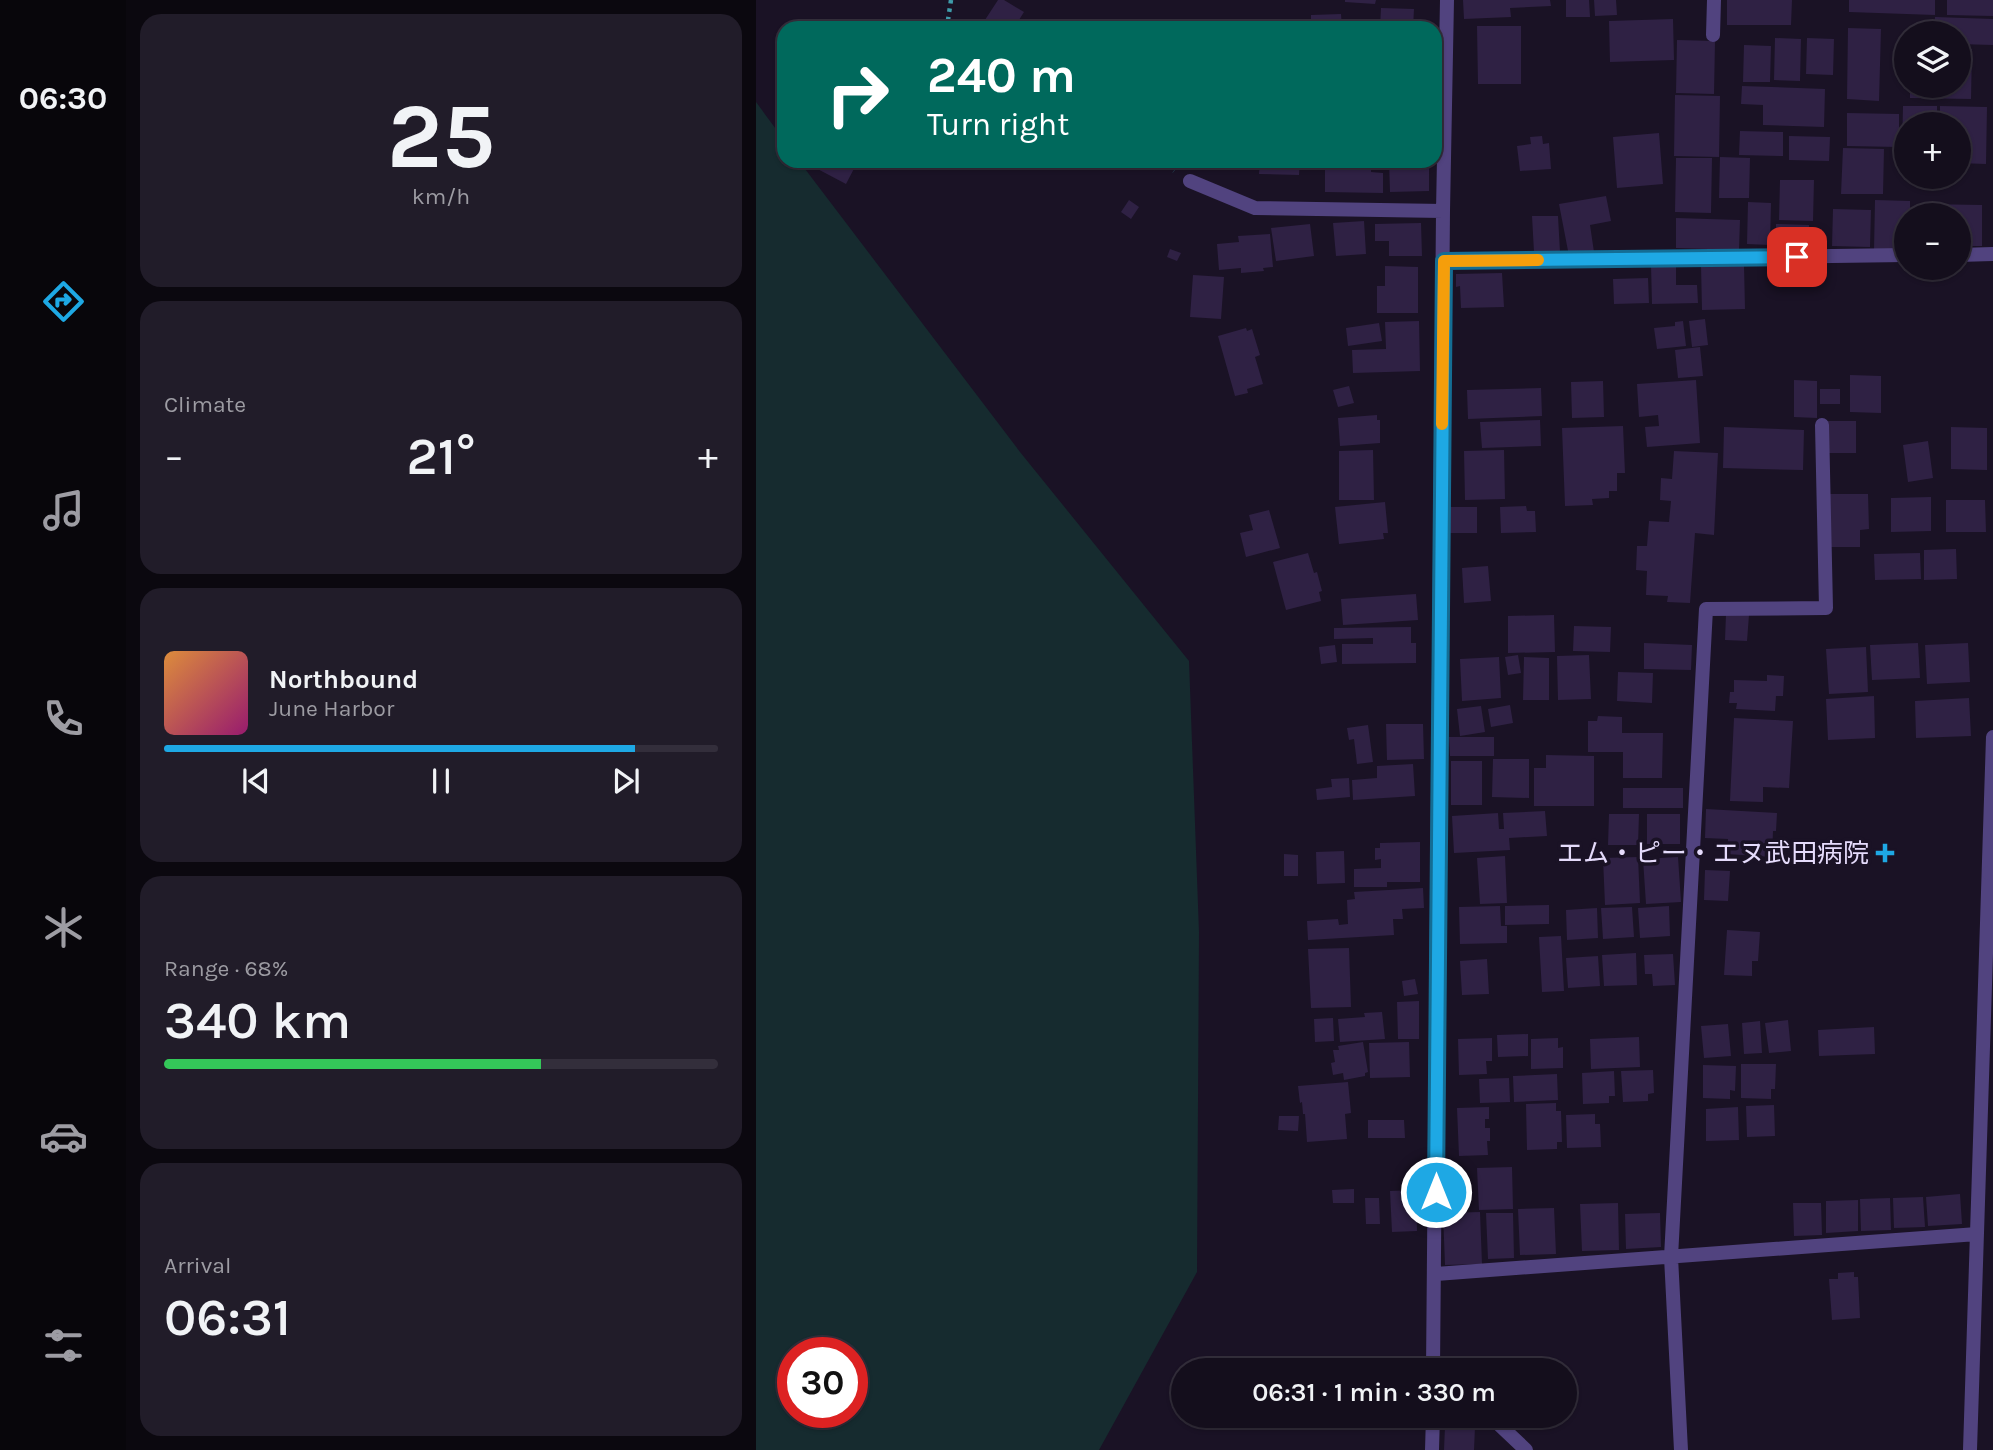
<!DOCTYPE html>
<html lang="en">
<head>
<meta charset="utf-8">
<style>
  :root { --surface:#140e1c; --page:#211c29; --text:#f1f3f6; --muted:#9d9ca3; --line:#332e3b; --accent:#1ea8e4 }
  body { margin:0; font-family:Karla,"Noto Sans JP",sans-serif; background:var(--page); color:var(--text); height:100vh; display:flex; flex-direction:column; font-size:26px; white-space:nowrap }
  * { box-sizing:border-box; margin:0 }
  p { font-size:23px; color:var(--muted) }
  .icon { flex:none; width:38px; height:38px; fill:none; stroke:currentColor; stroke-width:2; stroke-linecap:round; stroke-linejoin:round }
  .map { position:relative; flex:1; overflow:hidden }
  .drawer { display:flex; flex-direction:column; gap:14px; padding:14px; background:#0b080f; width:630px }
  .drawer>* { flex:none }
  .banner { position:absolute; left:21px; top:21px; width:665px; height:147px; border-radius:21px; box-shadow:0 2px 5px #0004,0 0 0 2px var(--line); background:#00695c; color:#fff; overflow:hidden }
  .fabs { position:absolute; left:1138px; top:21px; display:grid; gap:14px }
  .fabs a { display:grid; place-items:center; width:77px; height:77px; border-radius:50%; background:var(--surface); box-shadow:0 2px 5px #0004,0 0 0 2px var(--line); font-size:35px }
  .speed { position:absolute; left:21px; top:1337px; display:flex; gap:14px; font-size:35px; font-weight:700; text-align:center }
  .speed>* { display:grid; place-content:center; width:91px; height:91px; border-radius:50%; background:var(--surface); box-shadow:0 2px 5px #0004,0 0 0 2px var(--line); line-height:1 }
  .speed .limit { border:10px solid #d22; background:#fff; color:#111 }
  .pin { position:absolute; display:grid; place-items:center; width:60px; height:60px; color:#fff; margin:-30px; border-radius:14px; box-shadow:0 4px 10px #0006 }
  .me { position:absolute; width:77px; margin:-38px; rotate:0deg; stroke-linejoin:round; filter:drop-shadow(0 0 5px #0008) }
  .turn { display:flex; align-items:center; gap:24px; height:147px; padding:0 35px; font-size:32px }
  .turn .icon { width:91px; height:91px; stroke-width:2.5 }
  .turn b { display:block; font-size:49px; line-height:60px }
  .big { font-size:52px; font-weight:600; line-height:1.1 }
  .drawer .tile { flex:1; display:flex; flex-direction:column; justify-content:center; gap:10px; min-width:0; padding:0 24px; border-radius:21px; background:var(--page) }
  .drawer .dial { align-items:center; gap:0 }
  .dial b { font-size:91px; line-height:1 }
  .song { display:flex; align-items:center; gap:21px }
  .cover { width:84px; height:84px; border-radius:10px; background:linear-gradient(135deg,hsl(30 70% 55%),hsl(320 70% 35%)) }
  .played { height:7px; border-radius:4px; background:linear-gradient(90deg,var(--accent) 85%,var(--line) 85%) }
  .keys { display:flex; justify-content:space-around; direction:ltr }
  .heat { display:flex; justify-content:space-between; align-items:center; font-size:38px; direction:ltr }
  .charge { height:10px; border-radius:5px; background:linear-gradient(90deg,#34c759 68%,var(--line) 0) }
  .trip { position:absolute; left:415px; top:1358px; width:406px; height:70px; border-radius:35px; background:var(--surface); box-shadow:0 2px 5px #0004,0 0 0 2px var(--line); font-weight:600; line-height:70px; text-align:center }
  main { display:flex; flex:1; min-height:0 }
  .menu { display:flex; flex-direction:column; width:126px; justify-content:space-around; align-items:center; background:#08060b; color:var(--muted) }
  .menu .icon { width:49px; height:49px }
  .menu .active { color:var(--accent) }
  .menu b { font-size:32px; color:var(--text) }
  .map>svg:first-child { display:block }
  .green { fill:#162b2f; fill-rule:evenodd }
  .building { fill:#2f2144 }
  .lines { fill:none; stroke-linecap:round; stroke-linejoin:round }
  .path { stroke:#3f9cab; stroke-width:4.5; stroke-dasharray:3.5 5; stroke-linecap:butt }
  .minor { stroke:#51437f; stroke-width:14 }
  .tertiary { stroke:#51437f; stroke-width:14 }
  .route-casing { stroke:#146d94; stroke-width:18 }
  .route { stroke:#1ea8e4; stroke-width:12 }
  .slow { stroke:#f59e0b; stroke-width:12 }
  .poi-dot { fill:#1ea8e4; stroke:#1a1225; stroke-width:2.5 }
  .labels { text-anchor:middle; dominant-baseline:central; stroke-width:7; stroke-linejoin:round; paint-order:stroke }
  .poi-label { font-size:26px; fill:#e5dbfb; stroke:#1a1225; text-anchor:end }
</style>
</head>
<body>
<main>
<nav class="menu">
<b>06:30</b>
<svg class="icon active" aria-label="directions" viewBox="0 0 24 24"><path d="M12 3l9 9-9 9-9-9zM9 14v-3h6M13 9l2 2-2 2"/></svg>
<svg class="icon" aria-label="music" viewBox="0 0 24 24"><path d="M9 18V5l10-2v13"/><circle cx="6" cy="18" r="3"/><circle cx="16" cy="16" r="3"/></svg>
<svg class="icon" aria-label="phone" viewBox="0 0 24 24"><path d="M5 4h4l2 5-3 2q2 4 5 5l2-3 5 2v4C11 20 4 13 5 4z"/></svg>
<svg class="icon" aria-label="climate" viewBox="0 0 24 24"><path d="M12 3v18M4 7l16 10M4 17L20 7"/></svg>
<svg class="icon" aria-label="car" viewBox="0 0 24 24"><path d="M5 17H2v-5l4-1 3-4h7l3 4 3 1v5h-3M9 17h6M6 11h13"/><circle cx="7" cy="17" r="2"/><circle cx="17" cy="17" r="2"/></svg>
<svg class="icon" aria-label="filters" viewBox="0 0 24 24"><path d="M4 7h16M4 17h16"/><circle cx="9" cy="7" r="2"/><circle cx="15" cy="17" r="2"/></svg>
</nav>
<section class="drawer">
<div class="tile dial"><b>25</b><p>km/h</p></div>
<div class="tile"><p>Climate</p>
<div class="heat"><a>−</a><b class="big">21°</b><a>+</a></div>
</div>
<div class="tile">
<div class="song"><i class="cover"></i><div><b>Northbound</b><p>June Harbor</p></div></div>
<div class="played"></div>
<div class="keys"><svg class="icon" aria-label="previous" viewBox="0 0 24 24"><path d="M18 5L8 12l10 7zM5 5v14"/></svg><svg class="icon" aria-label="pause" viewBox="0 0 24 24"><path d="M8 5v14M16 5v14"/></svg><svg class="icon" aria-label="next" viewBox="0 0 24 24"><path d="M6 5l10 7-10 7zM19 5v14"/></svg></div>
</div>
<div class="tile"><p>Range · 68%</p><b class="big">340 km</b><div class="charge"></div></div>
<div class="tile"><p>Arrival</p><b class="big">06:31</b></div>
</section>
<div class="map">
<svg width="1237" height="1450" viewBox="0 0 1237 1450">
  <rect width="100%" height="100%" fill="#1a1225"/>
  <path class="green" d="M0,102L28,140V161H43L264,452L433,661L443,932L441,1272L343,1450H0ZM37,1353H96V1412H37Z"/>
  <path class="building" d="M242,0H248L268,12L258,28H228L225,26Z
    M589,0H620L619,4L589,2Z
    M707,0H794L795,6L754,8L755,17L708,19Z
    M810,0H833L834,17H810Z
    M838,0H860L861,15L839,16Z
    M971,0H1036L1035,25H971Z
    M1093,0H1179V15L1093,12Z
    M1191,0H1237V16L1191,15Z
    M625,8L658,9L657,28H624Z
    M585,14L586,28H555V15Z
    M1179,17L1237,19V45L1202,44V33H1178Z
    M917,19L918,60L854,62L853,21Z
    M721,26H765V84H722Z
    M1092,28L1125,29L1123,101L1091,99Z
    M1019,38L1045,39L1044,81L1018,80Z
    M1051,38L1078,39L1077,75L1050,74Z
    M921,40L959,41L958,94L920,93Z
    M988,45L1015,46L1014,82H987Z
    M1202,48L1216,49L1215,99L1154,98V86H1202Z
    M986,86L1069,89L1068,127L1007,125V105L985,104Z
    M919,95L964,96L963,157L918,156Z
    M1147,106H1181V124H1150V150H1146Z
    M1184,106L1231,107L1230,164L1202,163V124H1184Z
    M1091,113L1143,114V147L1091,146Z
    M984,131L1027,132V156L983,155Z
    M903,133L907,184L861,188L857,137Z
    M786,136L787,144L793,143L795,169L764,171L761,146L775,144L774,137Z
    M1033,136L1074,137L1073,161L1033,160Z
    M1087,148L1128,149L1127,194H1085Z
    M964,157L994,158L993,198H963Z
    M920,158H956L955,213L919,212Z
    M56,161H102L90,184L54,165Z
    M504,161H544L543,175L503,174Z
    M578,161L615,162V172L627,173V193L569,192V166H578Z
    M633,161H673V191L634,192Z
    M1024,180H1058L1057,221L1023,220Z
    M850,196L855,221L834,225L838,252L813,256L803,204Z
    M373,200L383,207L375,219L365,212Z
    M1119,200L1154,201V215H1150V251L1118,250Z
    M992,202L1015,203L1014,245L991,244Z
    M1168,204L1226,205V246H1202V215H1168Z
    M1077,209L1115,210L1114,247L1076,246Z
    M776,216H802L804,252H778Z
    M920,218L984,220L983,250L920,248Z
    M608,221L610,254L580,256L577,223Z
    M665,223L666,256H633V241H619V224Z
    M554,224L558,256L520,261L515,228Z
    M1020,224L1053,225V250L1020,249Z
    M514,234L517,267L507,268L508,271L485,273V268L463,270L461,244L483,242L482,236Z
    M414,249L425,253L421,261L411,257Z
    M895,265H920V285H941L942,303L896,304Z
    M945,265H988L989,309L946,310Z
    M629,266L662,267V313H621V286H629Z
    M746,273L748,307L705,308L704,286L700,287V274Z
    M437,275L468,277L465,319L434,317Z
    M892,278L893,303L858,304L857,279Z
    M949,319L952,345L936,347L933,321Z
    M663,321L664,371L597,373L596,350L630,349L629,322Z
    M927,321L930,346L901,349L898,328L919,326V322Z
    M623,323L626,341L592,346L590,328Z
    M490,328L491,331L496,329L504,355L499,357L507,384L491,389L492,393L479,396L462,336Z
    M944,347L947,376L922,378L919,350Z
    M1094,375L1125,376V413L1094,412Z
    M940,380L944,443L891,447L889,427L903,426L902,415L883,417L881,384Z
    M1038,380L1061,381V418L1038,417Z
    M847,381L848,417L816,418L815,382Z
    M593,386L598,403L582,407L577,390Z
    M785,388L786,416L712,419L711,390Z
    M1064,389H1084V404H1064Z
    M621,415V420H624V443L584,446L582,418Z
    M784,420L785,446L726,448L724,422Z
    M1068,421H1100V453H1069Z
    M867,426L869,473H861V491H853V498L836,499L837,505L809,506L806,428Z
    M968,427L1048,430L1047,470L967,468Z
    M1195,427L1231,428V470L1195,469Z
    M1172,441L1177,478L1152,482L1147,445Z
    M617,450L618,500H583V451Z
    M748,450L749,499L709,500L708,451Z
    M918,451L962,453L958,535L939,533L934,603L911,602L912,596L890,595L891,571L880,570L881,546H891L893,521L913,522L915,501L904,500L905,478L916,479Z
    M1071,494H1112L1113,529L1104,530V547H1072Z
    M1175,497V531L1135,532V498Z
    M1190,500H1229L1230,532H1190Z
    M629,502L632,533H627L628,539L583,544L579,507Z
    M770,506L771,511H779L780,532L745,533L744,507Z
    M691,507H721V533H691Z
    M513,510L524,548L490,557L484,533L497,530L493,515Z
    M1200,549L1201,579L1168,580V550Z
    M552,553L558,573L561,572L566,591L563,592L565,601L530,610L517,562Z
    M1164,553L1165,579L1119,580L1118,554Z
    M732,566L735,601L708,603L706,568Z
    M660,594L662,620L587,625L585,599Z
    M970,614L993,615L991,641L969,640Z
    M798,615L799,652L752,653V616Z
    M818,626L855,627L854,652L817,651Z
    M655,627V643H660V663L586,664V644H617V638L578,639V628Z
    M888,643L936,645L935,670L888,669Z
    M1162,643L1164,678L1116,680L1114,645Z
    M1212,643L1214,682L1171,684L1169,645Z
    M579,645L581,662L565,664L563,647Z
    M1110,647L1112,692L1073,694L1070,649Z
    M762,655L765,673L752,675L749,657Z
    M833,655L835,699L802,700L801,656Z
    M743,657L745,698L706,701L704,659Z
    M768,657L793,658V700H767Z
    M862,672L897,673L896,703L861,701Z
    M1011,675L1028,676L1027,696H1020L1019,711L980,709L981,703H973L974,692H978V680L1011,681Z
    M1118,696L1119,738L1072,740L1070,699Z
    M1213,698L1215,736L1160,738L1159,701Z
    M754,705L757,723L735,727L732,709Z
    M725,706L729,732L704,736L701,709Z
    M842,716L866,717V733H907L906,778H867V752H832V721H841Z
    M978,718L1037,721L1033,788L1007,787V802L974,801Z
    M630,724H667L668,759L631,760Z
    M612,725L617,762L601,764L598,739L593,740L591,728Z
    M693,737H738V756H694Z
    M790,755L838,756V806H778V768H790Z
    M737,759H773V798L736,797Z
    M695,761H726V805H695Z
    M657,764L659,796L597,800L596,780L621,778V766Z
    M593,778L594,797L561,800L560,789L576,787L575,779Z
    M867,788H927V808H867Z
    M950,809L1021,813L1020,831H1017L1016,857L971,854L972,839L949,838Z
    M789,811L791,836L753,838L754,850L698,853L696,816L742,813L743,829H748L747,813Z
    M853,814H883L882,845H852Z
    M891,814H924V844H891Z
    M664,842V882H631V887H598V869L625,868V859L619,860V848H624V843Z
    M588,851L589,883L561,884L560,852Z
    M528,854L542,855V876H528Z
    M749,856L751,903L724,904L721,858Z
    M882,857L884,903L849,905L847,858Z
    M922,857L925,902L890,904L887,859Z
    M949,870L974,871L972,901L948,900Z
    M667,888L668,908L646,909L647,919H637L638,935L552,940L551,921L582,919L583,925L592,924L591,900L599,899L598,892Z
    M793,905V924L749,925V906Z
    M744,906L745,926H751V943L704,944L703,907Z
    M913,906L914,936L884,938L882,908Z
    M876,907L878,937L847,939L845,908Z
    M841,908L842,938L811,940L810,910Z
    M971,930L1004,932L1002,961H996V976L968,975Z
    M805,936L808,991L786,992L783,937Z
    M593,948L595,1007L555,1008L552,949Z
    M880,953L881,985L848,986L846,955Z
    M917,954L919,985L897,986L896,974H889L888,955Z
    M842,956L844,986L812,988L810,958Z
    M731,959L733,994L706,995L704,961Z
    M659,979L662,994L648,996L646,981Z
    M663,1001V1039H642L641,1002Z
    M626,1012L629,1039L584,1042L582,1019L609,1017L608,1013Z
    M577,1018L578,1041L559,1042L558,1019Z
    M1032,1020L1035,1051L1013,1053L1009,1023Z
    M1004,1021L1006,1053L988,1054L986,1023Z
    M972,1024L975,1056L948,1058L945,1026Z
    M1118,1027L1119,1054L1063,1056L1062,1030Z
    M772,1034V1056L742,1057L741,1035Z
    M883,1037L884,1067L835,1069L834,1039Z
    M736,1038V1061H730L731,1074L703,1075L702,1039Z
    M802,1038V1048L807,1047V1068L775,1069V1039Z
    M607,1042L612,1072L609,1073V1076L588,1080L587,1073L577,1075L575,1063L579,1062L577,1050H583L582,1046Z
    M653,1042L654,1077L614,1078L613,1043Z
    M985,1064H1020L1019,1089H1015V1099L985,1098Z
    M947,1065L980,1066L979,1091L974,1090V1099L947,1098Z
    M897,1070L898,1093L892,1094V1101L867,1102L865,1071Z
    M858,1071L859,1096H853V1103L827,1104L826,1073Z
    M801,1074L802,1100L758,1102L757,1076Z
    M753,1078L754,1102L724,1103L723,1079Z
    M592,1082L595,1113L589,1114L591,1139L551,1142L549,1114H547L546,1102L544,1103L542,1086Z
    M800,1103V1111H805L806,1142H801V1149L771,1150L770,1104Z
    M1018,1105L1019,1136L991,1137L990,1106Z
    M733,1107V1119H729V1128H734V1141H731L732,1155L703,1156L701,1108Z
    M982,1107L983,1140L950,1141V1109Z
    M839,1114V1124H844L845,1147L811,1148L810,1115Z
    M523,1116H543L542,1131L522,1130Z
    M612,1120H648L649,1138H612Z
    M756,1167L757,1209L723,1210L721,1168Z
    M598,1189V1203H577L576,1190Z
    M660,1190L661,1231L636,1232L634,1191Z
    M1204,1194L1206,1224L1172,1226L1170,1197Z
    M1167,1197L1169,1227L1138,1228L1137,1198Z
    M609,1198H623L624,1224H610Z
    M1134,1198L1135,1230L1105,1231L1104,1199Z
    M1102,1200V1231L1070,1233V1201Z
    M862,1203L863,1250L826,1251L824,1204Z
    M1037,1203H1065L1066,1235L1038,1236Z
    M798,1208L800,1254L764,1255L762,1209Z
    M724,1212L726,1264L689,1265L687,1213Z
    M730,1213H757L758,1258L732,1259Z
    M904,1213L905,1247L870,1249L869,1214Z
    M1098,1272V1277H1102L1104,1318L1076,1320L1073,1279H1082V1273Z
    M791,1367V1370H762V1368Z
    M689,1426L719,1427L718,1450H688Z"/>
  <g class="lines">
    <path class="path" d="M195,0L192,20L204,28
      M404,161L418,171"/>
    <path class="minor" d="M957,35L958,0
      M434,181L499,208L687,211
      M1202,255L1237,254
      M688,261L1150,255
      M680,1274L1221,1234
      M677,1370L687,211L691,0
      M734,1416L770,1450
      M676,1450L677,1416
      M925,1450L915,1257L950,609L1070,608L1066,425
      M1214,1450L1237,737"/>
    <path class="tertiary" d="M1233,873H1237"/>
  </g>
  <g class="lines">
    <defs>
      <path id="route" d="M680,1192L688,261L1041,257"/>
    </defs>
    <use href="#route" class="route-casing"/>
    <use href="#route" class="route"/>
    <path class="slow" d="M686,424L688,261L782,260"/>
  </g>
  <path class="poi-dot" d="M1125.5 842.5h7v7h7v7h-7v7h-7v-7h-7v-7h7z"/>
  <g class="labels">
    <g class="poi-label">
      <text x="1113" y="853">エム・ピー・エヌ武田病院</text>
    </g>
  </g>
</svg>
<div class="fabs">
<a><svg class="icon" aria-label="layers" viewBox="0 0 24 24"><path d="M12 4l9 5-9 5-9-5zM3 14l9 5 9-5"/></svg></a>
<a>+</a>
<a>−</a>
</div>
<div class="speed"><div class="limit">30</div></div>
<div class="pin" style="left:1041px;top:257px;background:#d93025"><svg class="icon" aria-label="arrive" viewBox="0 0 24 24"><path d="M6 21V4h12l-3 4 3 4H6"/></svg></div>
<svg class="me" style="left:680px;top:1192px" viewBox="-20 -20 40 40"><circle r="17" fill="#1ea8e4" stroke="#fff" stroke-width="3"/><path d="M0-11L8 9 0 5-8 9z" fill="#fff"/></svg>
<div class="trip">06:31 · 1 min · 330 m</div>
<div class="banner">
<div class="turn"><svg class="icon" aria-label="right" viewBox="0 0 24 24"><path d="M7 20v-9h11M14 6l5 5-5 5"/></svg><div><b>240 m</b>Turn right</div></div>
</div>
</div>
</main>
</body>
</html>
